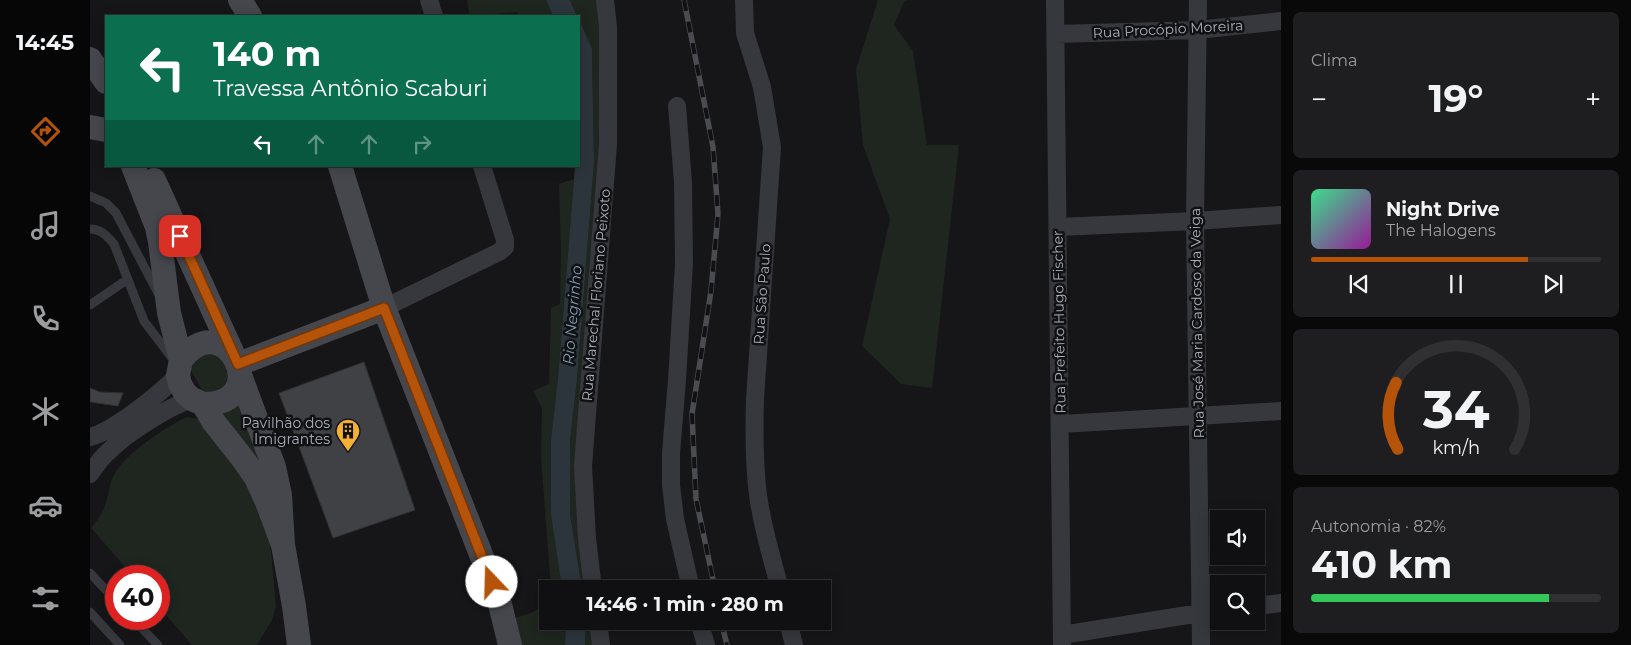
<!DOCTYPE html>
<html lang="pt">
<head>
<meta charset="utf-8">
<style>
  :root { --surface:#101012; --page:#1e1e20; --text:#f1f3f6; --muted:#9c9d9f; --line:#303032; --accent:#b45309 }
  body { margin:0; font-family:Montserrat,sans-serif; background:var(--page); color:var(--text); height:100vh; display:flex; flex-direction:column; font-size:19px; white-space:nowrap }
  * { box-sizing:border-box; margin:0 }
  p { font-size:16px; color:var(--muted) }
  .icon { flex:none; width:28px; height:28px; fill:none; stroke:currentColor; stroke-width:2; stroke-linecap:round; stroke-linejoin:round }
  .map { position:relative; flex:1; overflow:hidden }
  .sheet { display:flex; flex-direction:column; gap:12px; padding:12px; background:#09090a; width:350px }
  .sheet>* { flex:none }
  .hud { position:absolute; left:15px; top:15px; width:475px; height:152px; border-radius:0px; box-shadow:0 2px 12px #0003,0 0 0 1px var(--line); background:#0b6e4f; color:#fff; overflow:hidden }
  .tools { position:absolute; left:1120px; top:510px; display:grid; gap:10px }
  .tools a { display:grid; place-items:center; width:55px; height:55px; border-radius:0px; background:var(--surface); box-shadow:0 2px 12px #0003,0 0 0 1px var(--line); font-size:25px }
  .speed { position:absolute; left:15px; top:565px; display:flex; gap:10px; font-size:25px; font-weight:700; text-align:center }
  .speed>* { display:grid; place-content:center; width:65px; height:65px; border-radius:50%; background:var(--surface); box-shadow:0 2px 12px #0003,0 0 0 1px var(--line); line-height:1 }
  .speed .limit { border:8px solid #d22; background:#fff; color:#111 }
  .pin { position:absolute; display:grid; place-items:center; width:42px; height:42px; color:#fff; margin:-21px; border-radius:10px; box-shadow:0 2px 8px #0006 }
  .me { position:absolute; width:55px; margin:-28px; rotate:339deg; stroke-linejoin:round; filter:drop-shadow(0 0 4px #0008) }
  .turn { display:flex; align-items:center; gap:18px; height:105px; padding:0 25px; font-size:22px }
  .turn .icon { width:65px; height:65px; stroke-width:2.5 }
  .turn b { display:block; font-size:35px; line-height:42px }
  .lanes { display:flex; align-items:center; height:48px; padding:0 25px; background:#0003; justify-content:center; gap:25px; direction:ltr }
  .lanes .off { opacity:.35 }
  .big { font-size:38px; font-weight:700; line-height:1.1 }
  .sheet .card { flex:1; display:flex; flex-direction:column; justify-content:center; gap:8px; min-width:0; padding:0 18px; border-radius:8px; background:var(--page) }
  .sheet .dial { align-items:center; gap:0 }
  .dial svg { height:130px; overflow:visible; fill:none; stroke:var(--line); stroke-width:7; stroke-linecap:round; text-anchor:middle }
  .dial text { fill:var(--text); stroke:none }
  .song { display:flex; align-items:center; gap:15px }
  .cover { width:60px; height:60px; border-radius:8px; background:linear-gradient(135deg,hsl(150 70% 55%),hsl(300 70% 35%)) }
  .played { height:5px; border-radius:2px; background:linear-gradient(90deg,var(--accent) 75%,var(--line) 75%) }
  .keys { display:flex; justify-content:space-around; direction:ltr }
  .heat { display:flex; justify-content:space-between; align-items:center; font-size:28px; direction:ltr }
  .charge { height:8px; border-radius:4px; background:linear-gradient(90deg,#34c759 82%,var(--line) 0) }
  .trip { position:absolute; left:449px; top:580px; width:292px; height:50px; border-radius:0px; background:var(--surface); box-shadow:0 2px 12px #0003,0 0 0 1px var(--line); font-weight:700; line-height:50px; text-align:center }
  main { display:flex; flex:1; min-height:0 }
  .dock { display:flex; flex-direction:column; width:90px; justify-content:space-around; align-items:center; background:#060607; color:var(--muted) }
  .dock .icon { width:35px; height:35px }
  .dock .selected { color:var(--accent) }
  .dock b { font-size:22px; color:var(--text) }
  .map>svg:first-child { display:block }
  .green { fill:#1e261f }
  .water { fill:#2c353c }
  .building { fill:#404145; stroke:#303034 }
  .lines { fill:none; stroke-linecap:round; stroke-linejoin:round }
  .lane { stroke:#37383d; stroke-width:9 }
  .street { stroke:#37383d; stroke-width:18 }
  .secondary { stroke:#45474d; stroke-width:24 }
  .rail-casing { stroke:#4a4c52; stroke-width:5.5 }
  .rail { stroke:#111113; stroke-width:4; stroke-dasharray:11; stroke-linecap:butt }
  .route-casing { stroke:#753606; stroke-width:12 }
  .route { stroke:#b45309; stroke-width:9 }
  .labels { text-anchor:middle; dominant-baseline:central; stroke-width:5; stroke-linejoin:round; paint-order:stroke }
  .street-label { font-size:14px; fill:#a8adb8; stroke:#111113 }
  .poi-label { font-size:14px; fill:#a8adb8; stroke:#111113; text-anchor:end }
  .water-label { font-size:15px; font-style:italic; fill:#7f9bb3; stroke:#111113 }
</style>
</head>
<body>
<main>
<nav class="dock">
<b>14:45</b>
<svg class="icon selected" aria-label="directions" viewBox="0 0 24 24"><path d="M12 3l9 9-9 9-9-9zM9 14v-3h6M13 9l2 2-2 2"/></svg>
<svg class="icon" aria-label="music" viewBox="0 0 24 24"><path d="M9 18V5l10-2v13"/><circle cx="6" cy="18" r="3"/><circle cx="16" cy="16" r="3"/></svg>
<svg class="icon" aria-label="phone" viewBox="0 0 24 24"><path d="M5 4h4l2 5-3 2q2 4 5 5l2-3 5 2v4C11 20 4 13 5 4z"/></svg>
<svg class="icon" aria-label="climate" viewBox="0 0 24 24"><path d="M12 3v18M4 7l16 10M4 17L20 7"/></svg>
<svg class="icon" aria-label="car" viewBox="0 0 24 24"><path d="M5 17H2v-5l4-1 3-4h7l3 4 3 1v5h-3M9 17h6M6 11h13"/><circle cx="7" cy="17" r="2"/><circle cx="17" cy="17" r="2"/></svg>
<svg class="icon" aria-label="filters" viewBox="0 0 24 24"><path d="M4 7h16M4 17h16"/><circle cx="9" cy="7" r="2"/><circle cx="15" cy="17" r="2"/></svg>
</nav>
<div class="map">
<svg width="1191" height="645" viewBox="0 0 1191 645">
  <rect width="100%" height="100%" fill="#161618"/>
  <path class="green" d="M377,0H456L463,16H432L427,12L380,16Z
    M480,0H515L518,27L498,397L503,589H492L480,514V441L487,380L504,163L502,49Z
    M788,0H818L814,2L804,25L823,51L837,145H869L842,388L811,384L772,346L800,219L773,145L766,69Z
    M484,179L468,378L461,440V515L472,589H461L451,457L452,408L443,391L459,384L461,308L470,304L471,252L469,184Z
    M115,352L143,362L134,388L118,394L112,390L100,369L103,356Z
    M153,400L184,489L129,417Z
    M96,417L109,419L138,450L179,529L186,607L182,620L167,645H102L69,607V576H43L1,528C7,521 12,514 15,505C19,495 19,484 24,475C34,454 75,428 96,417Z
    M457,603L458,621H476L475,645H431L425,618L441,613Z
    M496,621H508L511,645H495Z"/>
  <path class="water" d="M456,0H480L487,16H463Z
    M489,19L502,49L504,163L487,380L480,441V514L492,589H472L461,515V440L468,378L485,166H489Z
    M476,621H496L495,645H475Z"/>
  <path class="building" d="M274,362L325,510L243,538L189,393Z
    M0,388L10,392L33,393L28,406L0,402Z"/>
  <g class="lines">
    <path class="lane" d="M0,196L16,203L26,213L69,295
      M0,229C11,229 17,236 24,244L54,321L82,358
      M0,305L38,279
      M0,573L26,601
      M0,612L30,645
      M43,619L68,645"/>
    <path class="street" d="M339,0L344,16
      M654,0L655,33L672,87L682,147L665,399C664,432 664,463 668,495C672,527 682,558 690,589
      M965,0L972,645
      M1108,0L1105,221L1111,645
      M966,34L1108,30L1191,21
      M587,106L593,182L594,263L587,380L581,453V485L585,519L601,589
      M968,227L1105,221L1191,215
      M294,308L409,252L415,247V240L392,166
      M971,424L1191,411
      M0,437C24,431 71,393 88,375
      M0,474C5,467 10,459 17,453C35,434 78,407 102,399
      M503,589L497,538L493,466L518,144V27L515,0
      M1166,606L1191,603
      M508,621L511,645
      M609,621L616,645
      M698,621L704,645
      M972,635L1129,610"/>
    <path class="secondary" d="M150,0L160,16
      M0,59L16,82
      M0,127L16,130
      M43,166L67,227L70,242L79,313L91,360L88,375L90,384L95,393L102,399L113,404L123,421L153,459L166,478L177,502L193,545
      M250,166L294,308L409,600L420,645
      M64,180L143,354
      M91,360C136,302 185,405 113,404
      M149,364L294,308
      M150,375L184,467L190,495L193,545L204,606L209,645"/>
    <defs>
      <path id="rail" d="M594,0L623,147L628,214L621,291L602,414L606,499L625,589
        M631,621L637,645"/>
    </defs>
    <use href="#rail" class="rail-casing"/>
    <use href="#rail" class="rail"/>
  </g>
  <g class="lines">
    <defs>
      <path id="route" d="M90,236L148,364L294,308L402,582"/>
    </defs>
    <use href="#route" class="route-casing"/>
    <use href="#route" class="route"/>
  </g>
  <defs>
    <symbol id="building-pin" viewBox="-11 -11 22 30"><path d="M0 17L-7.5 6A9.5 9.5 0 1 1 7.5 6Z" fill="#f2b134" stroke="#111113"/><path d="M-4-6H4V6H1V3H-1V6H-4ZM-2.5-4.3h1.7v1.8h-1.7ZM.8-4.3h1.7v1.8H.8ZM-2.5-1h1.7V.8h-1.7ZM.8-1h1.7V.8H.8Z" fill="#111"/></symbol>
  </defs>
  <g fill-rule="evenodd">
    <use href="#building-pin" x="244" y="417" width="28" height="38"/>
  </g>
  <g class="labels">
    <g class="street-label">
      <text transform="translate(1078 29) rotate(-3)">Rua Procópio Moreira</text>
      <text transform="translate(672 294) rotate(-86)">Rua São Paulo</text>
      <text transform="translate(506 295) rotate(-85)">Rua Marechal Floriano Peixoto</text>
      <text transform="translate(969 322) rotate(-91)">Rua Prefeito Hugo Fischer</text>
      <text transform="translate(1107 323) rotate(-91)">Rua José Maria Cardoso da Veiga</text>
    </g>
    <g class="poi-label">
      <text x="240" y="423">Pavilhão dos<tspan x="240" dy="16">Imigrantes</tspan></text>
    </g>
    <g class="water-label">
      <text transform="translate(482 315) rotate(-85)">Rio Negrinho</text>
    </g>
  </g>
</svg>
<div class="tools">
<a><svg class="icon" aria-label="sound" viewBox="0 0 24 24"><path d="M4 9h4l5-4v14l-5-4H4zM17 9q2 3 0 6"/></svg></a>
<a><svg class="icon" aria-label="search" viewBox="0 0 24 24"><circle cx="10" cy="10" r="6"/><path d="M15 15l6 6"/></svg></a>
</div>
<div class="speed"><div class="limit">40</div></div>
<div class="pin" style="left:90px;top:236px;background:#d93025"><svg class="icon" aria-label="arrive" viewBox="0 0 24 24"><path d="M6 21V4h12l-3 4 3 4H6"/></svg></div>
<svg class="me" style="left:402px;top:582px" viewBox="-20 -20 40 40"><circle r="19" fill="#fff"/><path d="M0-13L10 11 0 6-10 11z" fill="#b45309"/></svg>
<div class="trip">14:46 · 1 min · 280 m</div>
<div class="hud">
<div class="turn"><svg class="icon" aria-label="left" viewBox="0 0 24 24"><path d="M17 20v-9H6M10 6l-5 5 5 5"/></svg><div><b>140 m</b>Travessa Antônio Scaburi</div></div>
<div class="lanes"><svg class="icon" aria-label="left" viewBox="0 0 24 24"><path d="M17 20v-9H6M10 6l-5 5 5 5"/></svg><svg class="icon off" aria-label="ahead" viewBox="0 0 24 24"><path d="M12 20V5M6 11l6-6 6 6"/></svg><svg class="icon off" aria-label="ahead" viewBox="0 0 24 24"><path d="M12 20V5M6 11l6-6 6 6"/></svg><svg class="icon off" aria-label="right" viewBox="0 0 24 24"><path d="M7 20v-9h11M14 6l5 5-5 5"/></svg></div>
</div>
</div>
<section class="sheet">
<div class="card"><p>Clima</p>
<div class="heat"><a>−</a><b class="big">19°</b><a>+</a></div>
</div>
<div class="card">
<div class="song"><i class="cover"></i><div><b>Night Drive</b><p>The Halogens</p></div></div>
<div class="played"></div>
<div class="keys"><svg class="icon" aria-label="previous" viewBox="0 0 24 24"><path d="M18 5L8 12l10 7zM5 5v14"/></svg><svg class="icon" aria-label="pause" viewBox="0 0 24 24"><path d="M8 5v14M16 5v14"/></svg><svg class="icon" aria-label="next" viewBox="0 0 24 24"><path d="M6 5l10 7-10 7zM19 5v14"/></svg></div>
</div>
<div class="card dial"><svg viewBox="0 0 100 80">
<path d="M14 69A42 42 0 1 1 86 69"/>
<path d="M14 69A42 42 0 0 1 13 28" stroke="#b45309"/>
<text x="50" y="56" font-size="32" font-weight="700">34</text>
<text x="50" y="72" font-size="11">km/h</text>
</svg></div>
<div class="card"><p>Autonomia · 82%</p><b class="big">410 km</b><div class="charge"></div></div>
</section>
</main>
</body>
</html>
